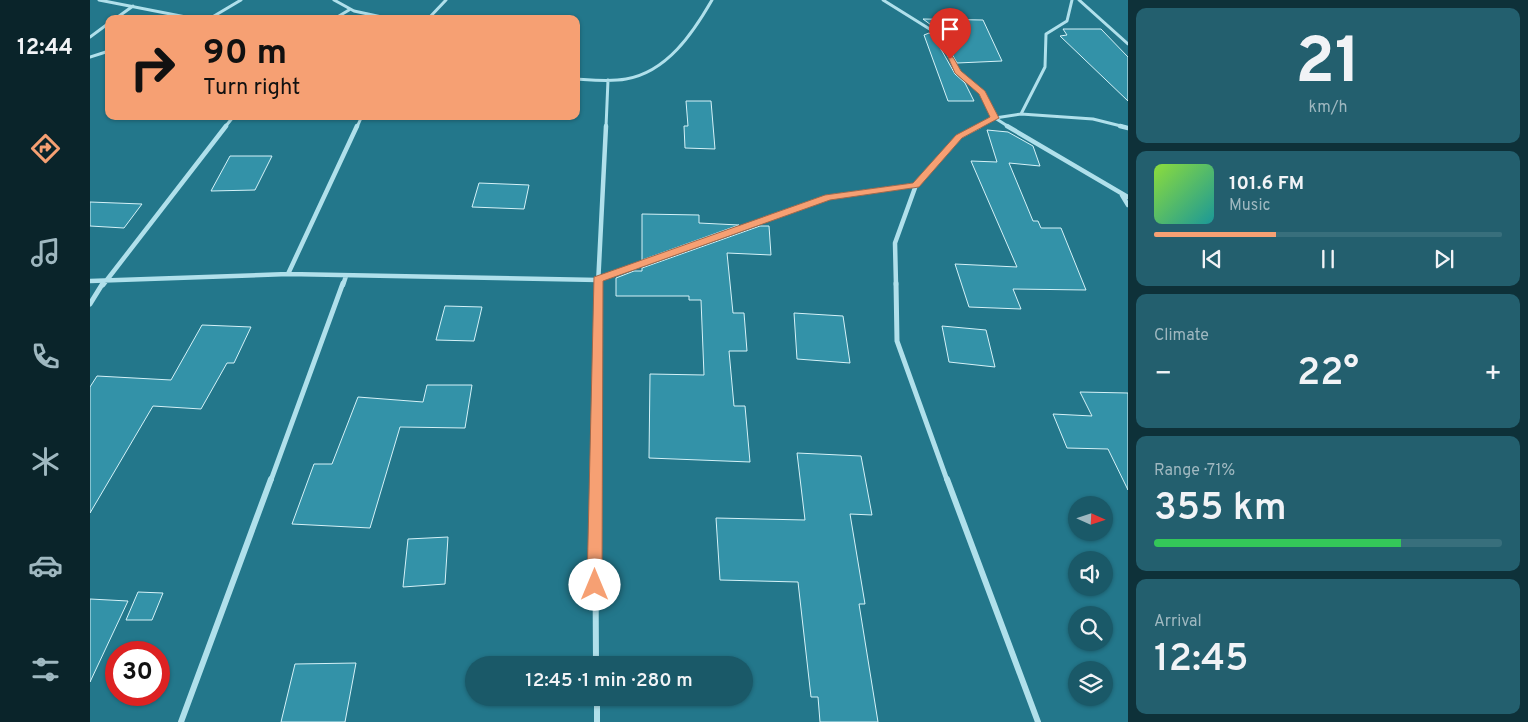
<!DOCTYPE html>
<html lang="en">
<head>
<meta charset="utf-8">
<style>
  :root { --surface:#1a5968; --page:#235f6e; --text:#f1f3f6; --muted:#9fb8c0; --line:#386f7c; --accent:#f6a073 }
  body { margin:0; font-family:Overpass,sans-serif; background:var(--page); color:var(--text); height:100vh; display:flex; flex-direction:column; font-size:19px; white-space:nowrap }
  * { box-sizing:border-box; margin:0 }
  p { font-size:16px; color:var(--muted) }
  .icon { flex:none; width:28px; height:28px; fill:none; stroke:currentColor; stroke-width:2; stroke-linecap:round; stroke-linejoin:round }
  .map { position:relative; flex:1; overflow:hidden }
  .drawer { display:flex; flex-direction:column; gap:8px; padding:8px; background:#0e3139; width:400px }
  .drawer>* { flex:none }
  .top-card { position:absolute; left:15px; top:15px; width:475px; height:105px; border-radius:10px; box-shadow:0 1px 4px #0004; background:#f6a073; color:#111; overflow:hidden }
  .needle { width:32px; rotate:93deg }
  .tools { position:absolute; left:978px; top:496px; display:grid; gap:10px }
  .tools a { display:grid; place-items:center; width:45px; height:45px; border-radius:50%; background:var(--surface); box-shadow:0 1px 4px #0004; font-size:25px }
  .speed { position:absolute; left:15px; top:641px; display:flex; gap:10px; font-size:25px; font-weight:700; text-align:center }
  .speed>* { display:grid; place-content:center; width:65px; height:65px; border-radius:50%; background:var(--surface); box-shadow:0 1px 4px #0004; line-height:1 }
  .speed .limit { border:8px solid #d22; background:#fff; color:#111 }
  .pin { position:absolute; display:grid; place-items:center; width:42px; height:42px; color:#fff; margin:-51px -21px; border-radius:50% 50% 50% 0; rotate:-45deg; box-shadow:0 0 5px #0007 }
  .pin .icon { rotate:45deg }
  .me { position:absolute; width:55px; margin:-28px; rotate:0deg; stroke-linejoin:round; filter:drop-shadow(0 0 4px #0008) }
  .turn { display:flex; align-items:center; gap:18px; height:105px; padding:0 15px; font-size:22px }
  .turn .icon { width:65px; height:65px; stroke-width:2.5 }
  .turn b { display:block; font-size:35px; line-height:42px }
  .big { font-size:38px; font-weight:600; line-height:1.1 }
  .drawer .widget { flex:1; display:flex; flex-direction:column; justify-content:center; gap:8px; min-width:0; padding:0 18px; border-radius:10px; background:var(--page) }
  .drawer .dial { align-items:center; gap:0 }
  .dial b { font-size:65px; line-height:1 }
  .song { display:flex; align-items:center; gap:15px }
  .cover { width:60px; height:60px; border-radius:8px; background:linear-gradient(135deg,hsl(90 70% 55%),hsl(180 70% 35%)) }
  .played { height:5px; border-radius:2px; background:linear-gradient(90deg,var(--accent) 35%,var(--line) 35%) }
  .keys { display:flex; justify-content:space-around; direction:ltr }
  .heat { display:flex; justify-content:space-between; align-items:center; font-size:28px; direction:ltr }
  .charge { height:8px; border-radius:4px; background:linear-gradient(90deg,#34c759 71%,var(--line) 0) }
  .trip { position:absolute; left:375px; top:656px; width:288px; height:50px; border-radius:25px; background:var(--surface); box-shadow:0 1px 4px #0004; font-weight:600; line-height:50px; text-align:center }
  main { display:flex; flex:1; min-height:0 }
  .dock { display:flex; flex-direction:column; width:90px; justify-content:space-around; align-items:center; background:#0a242a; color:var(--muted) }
  .dock .icon { width:35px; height:35px }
  .dock .current { color:var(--accent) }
  .dock b { font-size:22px; color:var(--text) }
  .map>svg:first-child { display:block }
  .building { fill:#3392a8; stroke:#d5f2f8 }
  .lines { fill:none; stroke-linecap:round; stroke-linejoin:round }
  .street-far3 { stroke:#b0e0eb; stroke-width:3 }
  .street-far2 { stroke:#b0e0eb; stroke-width:4.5 }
  .street-far1 { stroke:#b0e0eb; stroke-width:5 }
  .street { stroke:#b0e0eb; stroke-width:6 }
  .route { fill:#f6a073; stroke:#a0684b }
</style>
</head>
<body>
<main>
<nav class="dock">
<b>12:44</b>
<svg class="icon current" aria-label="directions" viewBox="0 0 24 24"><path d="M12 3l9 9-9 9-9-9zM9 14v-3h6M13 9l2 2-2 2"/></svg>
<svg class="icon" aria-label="music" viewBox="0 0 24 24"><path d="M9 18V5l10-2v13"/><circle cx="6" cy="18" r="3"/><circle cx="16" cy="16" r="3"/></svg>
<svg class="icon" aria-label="phone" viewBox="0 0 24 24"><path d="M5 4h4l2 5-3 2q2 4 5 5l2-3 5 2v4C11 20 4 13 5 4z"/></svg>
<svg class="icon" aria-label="climate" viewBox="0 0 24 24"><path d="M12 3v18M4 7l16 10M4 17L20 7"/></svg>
<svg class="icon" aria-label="car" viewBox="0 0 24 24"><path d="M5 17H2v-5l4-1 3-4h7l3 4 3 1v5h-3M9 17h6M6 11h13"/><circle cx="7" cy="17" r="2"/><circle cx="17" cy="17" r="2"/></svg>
<svg class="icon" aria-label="filters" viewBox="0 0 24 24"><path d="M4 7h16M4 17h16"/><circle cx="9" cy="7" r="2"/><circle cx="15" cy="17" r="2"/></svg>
</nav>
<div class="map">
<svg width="1038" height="722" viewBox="0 0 1038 722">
  <rect width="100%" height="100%" fill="#23778b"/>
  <path class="building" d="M833,19L893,20L912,61L867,63L849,31Z
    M973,29H1011L1038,57V101L970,36L977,35Z
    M839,33L843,35L865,74L875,83L884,101H858L834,35Z
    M596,101H621L625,149L595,148L594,126H598Z
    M897,130L918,132L943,146L950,166L919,163L943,221H948L951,228H971L996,290L923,289L931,309L879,307L865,264L927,267L881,161L907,162Z
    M140,156H182L165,190L121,191Z
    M389,183L439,185L434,209L382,207Z
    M0,202L52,204L34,228L0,226Z
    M552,214L609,215V223L649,225L552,260Z
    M670,226H679L681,255L637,253L643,313H654L657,351H639L644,406H655L660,462L559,458L560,374L614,375L611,300H599V296H526V278L544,271H552V268Z
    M355,306L392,307L384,341L346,340Z
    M704,313L753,316L760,363L707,359Z
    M112,325L161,327L144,363H137L111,409L63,406L0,513V387L7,376L81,380Z
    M852,326L896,330L905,367L859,362Z
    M337,385H382L375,428L310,427L280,528L202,524L224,464H242L268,397L333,402Z
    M990,392L1038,393V490L1018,449L977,448L963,414L1002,416Z
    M707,453L771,456L782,515L760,514L775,604H769L788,722H730L728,697H721L708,582L630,580L626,518L715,520Z
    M358,537L355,584L313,587L318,539Z
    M48,592L73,593L62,620H36Z
    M0,599L38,601L0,682Z
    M266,663L255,722H191L205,664Z"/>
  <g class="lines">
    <path class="street-far3" d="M9,0L106,19
      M244,0L264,11L301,19
      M793,0L846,33L868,72L892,92L905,118L919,127
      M989,0L1038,44
      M25,19L43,6
      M119,19L151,0
      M244,19L259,10
      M338,19L356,0
      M0,37L19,23
      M0,57L19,51
      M486,79C502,80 520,82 536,79C577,72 603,33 622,0
      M931,114L1003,119L1035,127
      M135,127L144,116
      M267,127L272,116
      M516,127L518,80
      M887,127L905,118L931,114L955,67L956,34L977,21L982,0"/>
    <path class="street-far2" d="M917,126L1038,197
      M1030,126L1038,128
      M1032,195L1038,205
      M198,274L267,126
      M0,281L198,274L508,280L738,197L826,185
      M13,285L136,126
      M253,285L256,276
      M508,285L516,126
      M806,285L805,243L826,185L869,137L890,126"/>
    <path class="street-far1" d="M806,283L807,341L857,480
      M0,304L13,283
      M181,480L253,283
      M505,480L508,283"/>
    <path class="street" d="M505,479L506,665
      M857,479L948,722
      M507,698V722
      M91,722L181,479"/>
  </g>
  <path class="route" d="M858,57H863L871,71L895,91L909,118L872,138L829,187L740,200L513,281L512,585L510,590L505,592L500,590L497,585L504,277L735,195L823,183L866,135L900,117L889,94L865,73Z"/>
</svg>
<div class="tools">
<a><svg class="needle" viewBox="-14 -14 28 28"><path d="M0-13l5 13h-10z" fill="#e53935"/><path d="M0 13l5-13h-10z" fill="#9fb8c0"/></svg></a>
<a><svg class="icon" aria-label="sound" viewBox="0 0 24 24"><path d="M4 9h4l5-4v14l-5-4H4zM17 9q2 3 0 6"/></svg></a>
<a><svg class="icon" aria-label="search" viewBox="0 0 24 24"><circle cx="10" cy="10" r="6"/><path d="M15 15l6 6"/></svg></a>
<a><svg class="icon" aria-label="layers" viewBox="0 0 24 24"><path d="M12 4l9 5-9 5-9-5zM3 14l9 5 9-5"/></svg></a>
</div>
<div class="speed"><div class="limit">30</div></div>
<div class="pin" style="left:860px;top:59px;background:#d93025"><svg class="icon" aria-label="arrive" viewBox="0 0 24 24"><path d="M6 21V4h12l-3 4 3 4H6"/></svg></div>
<svg class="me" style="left:505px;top:585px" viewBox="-20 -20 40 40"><circle r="19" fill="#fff"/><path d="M0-13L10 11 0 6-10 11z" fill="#f6a073"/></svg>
<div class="trip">12:45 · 1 min · 280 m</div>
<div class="top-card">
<div class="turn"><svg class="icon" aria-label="right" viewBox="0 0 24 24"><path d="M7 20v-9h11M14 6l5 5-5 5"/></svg><div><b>90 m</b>Turn right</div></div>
</div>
</div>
<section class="drawer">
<div class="widget dial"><b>21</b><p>km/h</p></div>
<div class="widget">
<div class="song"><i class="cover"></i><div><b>101.6 FM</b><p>Music</p></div></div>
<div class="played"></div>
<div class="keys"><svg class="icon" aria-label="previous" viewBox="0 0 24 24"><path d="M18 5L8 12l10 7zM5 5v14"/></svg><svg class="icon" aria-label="pause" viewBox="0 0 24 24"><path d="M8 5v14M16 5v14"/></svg><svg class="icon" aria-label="next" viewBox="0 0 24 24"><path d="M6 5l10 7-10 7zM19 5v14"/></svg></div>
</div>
<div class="widget"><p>Climate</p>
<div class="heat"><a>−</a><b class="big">22°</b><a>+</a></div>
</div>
<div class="widget"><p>Range · 71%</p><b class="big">355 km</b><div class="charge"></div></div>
<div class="widget"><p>Arrival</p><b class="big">12:45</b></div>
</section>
</main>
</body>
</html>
